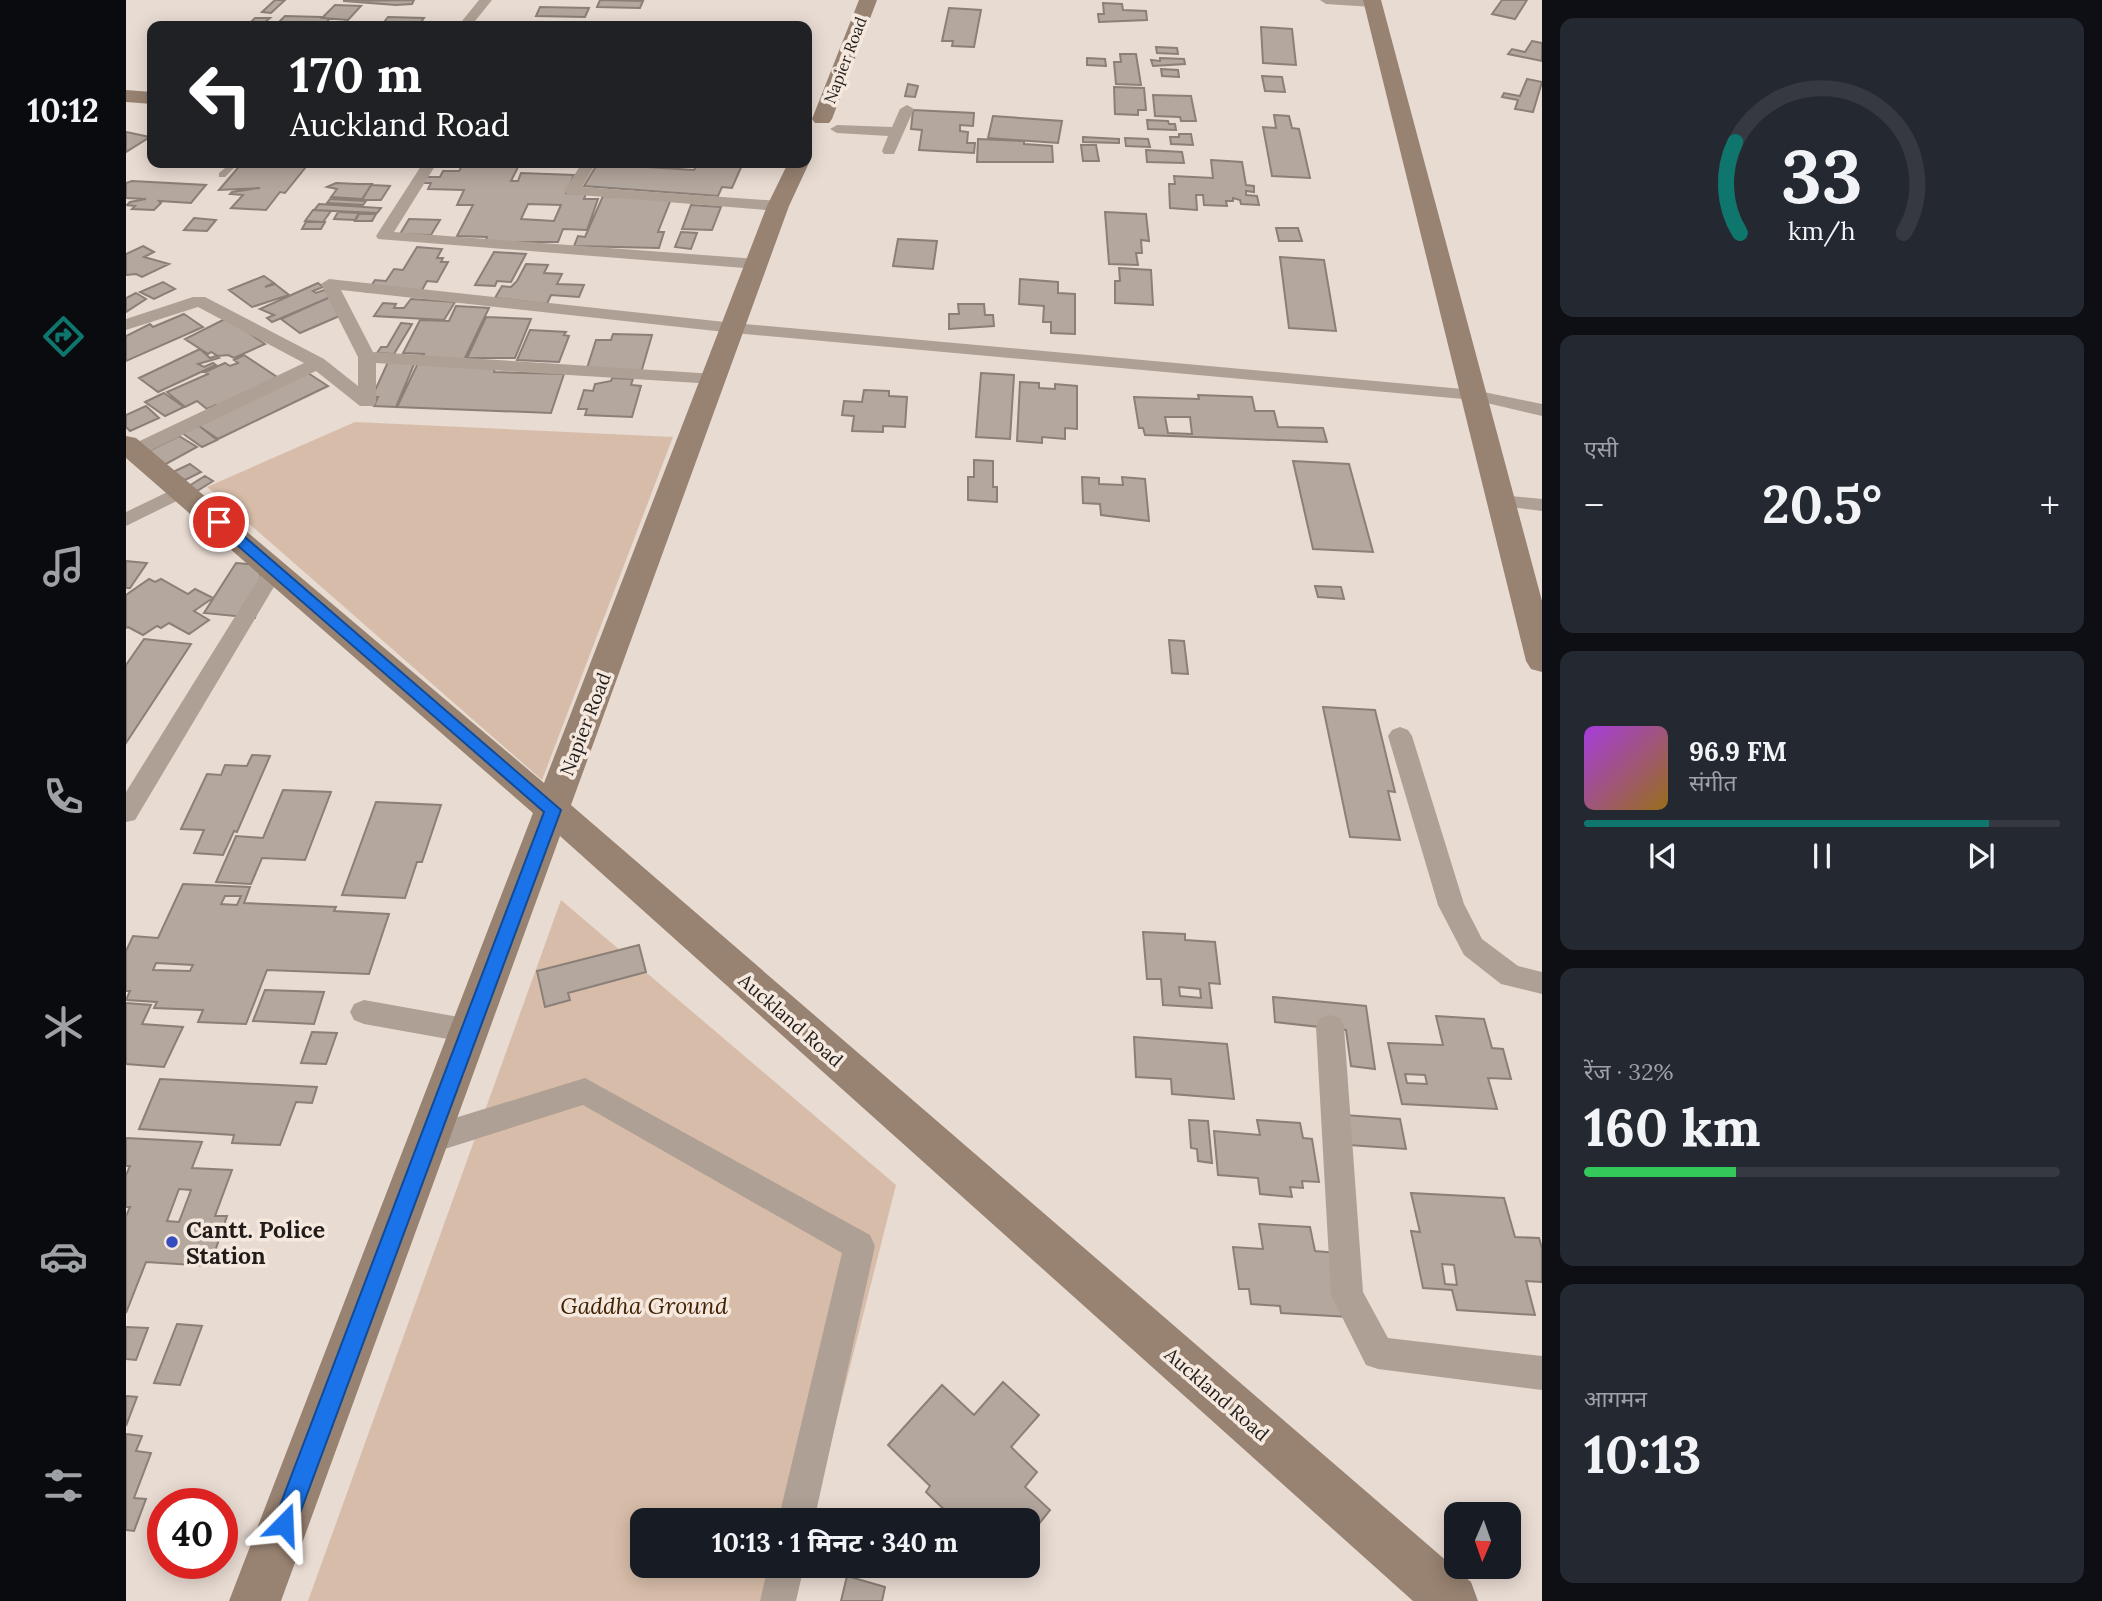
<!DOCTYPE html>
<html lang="hi">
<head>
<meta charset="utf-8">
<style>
  :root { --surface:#171b24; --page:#242831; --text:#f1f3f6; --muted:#9ea1a6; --line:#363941; --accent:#0f766e }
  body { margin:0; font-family:Lora,"Noto Sans Devanagari",serif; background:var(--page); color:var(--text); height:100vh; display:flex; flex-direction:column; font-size:26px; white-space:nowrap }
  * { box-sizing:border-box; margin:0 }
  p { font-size:23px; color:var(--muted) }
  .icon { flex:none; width:38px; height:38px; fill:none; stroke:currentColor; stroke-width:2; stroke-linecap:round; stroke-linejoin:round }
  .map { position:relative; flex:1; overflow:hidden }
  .side { display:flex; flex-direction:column; gap:18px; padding:18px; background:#0d0f14; width:560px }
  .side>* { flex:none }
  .top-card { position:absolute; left:21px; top:21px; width:665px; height:147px; border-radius:14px; box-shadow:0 4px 18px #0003; background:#202124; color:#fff; overflow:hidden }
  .needle { width:46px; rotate:182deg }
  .controls { position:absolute; left:1318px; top:1502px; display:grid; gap:14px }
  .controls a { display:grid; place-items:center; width:77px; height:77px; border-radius:14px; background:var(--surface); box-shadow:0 4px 18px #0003; font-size:35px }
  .speed { position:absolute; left:21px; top:1488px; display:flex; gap:14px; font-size:35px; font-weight:700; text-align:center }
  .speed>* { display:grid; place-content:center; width:91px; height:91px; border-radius:50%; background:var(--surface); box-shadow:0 4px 18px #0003; line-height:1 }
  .speed .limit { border:10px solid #d22; background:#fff; color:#111 }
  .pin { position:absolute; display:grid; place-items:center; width:60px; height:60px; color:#fff; margin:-30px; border:4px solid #fff; border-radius:50%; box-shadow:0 2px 7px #0007 }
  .me { position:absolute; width:77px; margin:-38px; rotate:21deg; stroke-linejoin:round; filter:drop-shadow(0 0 5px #0008) }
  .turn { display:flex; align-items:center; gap:24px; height:147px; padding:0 28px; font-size:32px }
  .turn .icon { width:91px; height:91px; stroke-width:2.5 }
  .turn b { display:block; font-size:49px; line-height:60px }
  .big { font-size:52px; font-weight:700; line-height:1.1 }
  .side .widget { flex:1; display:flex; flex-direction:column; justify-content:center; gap:10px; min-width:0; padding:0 24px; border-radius:14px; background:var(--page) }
  .side .dial { align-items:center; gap:0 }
  .dial svg { height:182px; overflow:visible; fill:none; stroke:var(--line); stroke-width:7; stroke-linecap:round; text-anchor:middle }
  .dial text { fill:var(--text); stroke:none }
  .song { display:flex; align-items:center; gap:21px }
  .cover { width:84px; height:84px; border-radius:10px; background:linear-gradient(135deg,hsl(280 70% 55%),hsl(40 70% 35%)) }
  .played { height:7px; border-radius:4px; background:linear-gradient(90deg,var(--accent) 85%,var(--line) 85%) }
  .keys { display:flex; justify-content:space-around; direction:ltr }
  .heat { display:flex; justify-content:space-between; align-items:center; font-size:38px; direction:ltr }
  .charge { height:10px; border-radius:5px; background:linear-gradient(90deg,#34c759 32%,var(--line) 0) }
  .trip { position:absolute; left:504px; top:1508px; width:410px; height:70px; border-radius:14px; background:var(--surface); box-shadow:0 4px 18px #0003; font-weight:700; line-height:70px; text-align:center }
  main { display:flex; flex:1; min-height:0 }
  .menu { display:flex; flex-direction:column; width:126px; justify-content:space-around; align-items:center; background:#090b0e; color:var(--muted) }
  .menu .icon { width:49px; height:49px }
  .menu .active { color:var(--accent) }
  .menu b { font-size:32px; color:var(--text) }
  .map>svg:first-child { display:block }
  .green { fill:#d7bda9 }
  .building { fill:#b3a79e; stroke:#8b7f77; stroke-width:2; fill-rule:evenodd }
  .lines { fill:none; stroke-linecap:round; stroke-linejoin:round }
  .lane { fill:#afa095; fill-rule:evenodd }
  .street { fill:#afa095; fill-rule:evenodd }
  .secondary { fill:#988271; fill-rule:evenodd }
  .route { fill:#1a73e8; stroke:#114b97; stroke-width:2 }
  .poi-dot { fill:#344cbe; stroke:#f5e9df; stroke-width:2.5 }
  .labels { text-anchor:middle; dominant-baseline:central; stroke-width:7; stroke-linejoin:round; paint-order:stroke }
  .far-street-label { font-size:16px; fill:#221d1a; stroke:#f5e9df }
  .street-label { font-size:19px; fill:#221d1a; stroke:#f5e9df }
  .near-poi-label { font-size:23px; font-weight:bold; fill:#221d1a; stroke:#f5e9df; text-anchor:start }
  .near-park-label { font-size:23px; font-style:italic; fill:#432202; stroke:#f5e9df }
</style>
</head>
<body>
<main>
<nav class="menu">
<b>10:12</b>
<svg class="icon active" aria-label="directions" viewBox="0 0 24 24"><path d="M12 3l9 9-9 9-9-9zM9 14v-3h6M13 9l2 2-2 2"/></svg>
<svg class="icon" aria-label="music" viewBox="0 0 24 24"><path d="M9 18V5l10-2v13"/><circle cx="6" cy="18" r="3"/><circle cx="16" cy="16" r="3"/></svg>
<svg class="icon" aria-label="phone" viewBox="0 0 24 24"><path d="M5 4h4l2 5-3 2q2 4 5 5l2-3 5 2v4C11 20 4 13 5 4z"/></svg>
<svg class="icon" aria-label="climate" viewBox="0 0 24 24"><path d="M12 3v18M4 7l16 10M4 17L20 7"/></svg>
<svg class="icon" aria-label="car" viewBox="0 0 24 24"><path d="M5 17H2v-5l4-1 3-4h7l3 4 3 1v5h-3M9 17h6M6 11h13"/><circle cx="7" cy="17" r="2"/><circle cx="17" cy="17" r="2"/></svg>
<svg class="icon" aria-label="filters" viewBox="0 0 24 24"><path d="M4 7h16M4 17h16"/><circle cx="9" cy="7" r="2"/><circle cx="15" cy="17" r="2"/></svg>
</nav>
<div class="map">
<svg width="1416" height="1601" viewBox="0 0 1416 1601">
  <rect width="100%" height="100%" fill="#e8dbd2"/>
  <path class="green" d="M229,422L547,437L416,780L81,487Z
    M435,900L770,1185L685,1521H516V1566H673L664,1601H182Z"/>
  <path class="building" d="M149,0H159L145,13L136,12Z
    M288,0L286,4L270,5L217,1Z
    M474,0L517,1L514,8L471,7Z
    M1376,0H1401L1389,19L1366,14Z
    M977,3L996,4L997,10L1020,11L1021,20L973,22L972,14H978Z
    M209,5L235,6L222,20L196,18Z
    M414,7L463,8L459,17L410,16Z
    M823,8L855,10L848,47L826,46L827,41H816Z
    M159,16L195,17L203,19L201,22L250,24L168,26L171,23L153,22Z
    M262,17L298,18L292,26H255Z
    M129,18H144L138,23H141L138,26H121Z
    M1135,27L1166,29L1170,65L1137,63Z
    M1406,41L1416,43V61L1382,54L1386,49L1399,52Z
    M1030,47L1051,48L1052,54L1031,53Z
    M994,54H1010L1015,85L990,84L988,62H995Z
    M961,58L979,59L980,66L961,65Z
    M1034,58L1058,59L1059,64L1027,66L1025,60L1034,61Z
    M1035,69L1052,70L1053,77L1036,76Z
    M1136,76L1156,77L1159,92L1139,91Z
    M1401,79L1416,82L1407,112L1389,109L1392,100L1376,97L1378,93L1394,96Z
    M782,84L792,86L789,97L779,96Z
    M988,87L1018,88L1020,110H1012V115L989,114Z
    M1027,95L1065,96L1070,121H1055L1054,117L1029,116Z
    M787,110L848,113L847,126L834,125V131L842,132L841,143H849L848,153L793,150L796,130L785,129Z
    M1148,115L1163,116L1166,128L1173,129L1184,178L1146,176L1137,127L1150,128Z
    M867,116L936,121L932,143L862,138Z
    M1021,120L1042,121L1043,124H1049L1050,130L1022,129Z
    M0,132L24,137L0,152Z
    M1053,134H1065L1067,145L1045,144L1044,137H1053Z
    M957,137L993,139V143L957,142Z
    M999,138L1022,139L1024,147L1000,146Z
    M852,139L898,141V144L926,146L927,162H851Z
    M955,145H970L973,161H957Z
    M1020,150L1056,152L1058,163L1021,162Z
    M1085,160L1116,162L1120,185L1128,186V192L1120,191V195L1131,196L1133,205L1115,204L1114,200L1107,198V201H1100L1101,206L1078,205L1077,195H1070L1071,210L1044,208L1043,184H1049L1048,176L1087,178Z
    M116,163H183L159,193L154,192L140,210L105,208L117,195L104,194L106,192L134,188L93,190Z
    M338,163H394L385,181H392L395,173L448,175L440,193L460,194L458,199H472L461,230L437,229L432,242H359L361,237L331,236L347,205H331L338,190L302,189L305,183H296L300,177H314L317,171H333ZM402,204L435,205L428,221L395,219Z
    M472,163H524L522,167L568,170L572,163H617L606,188L596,187L592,196L458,186Z
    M6,181L80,185L65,203L33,201L35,203L28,210L6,209L9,206L1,205L4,202L20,199L0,198V183Z
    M210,183L232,184H246L236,199L205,197L211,189L201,187Z
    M245,185L264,186L255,200H236Z
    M477,196L545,199L532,232H538L533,248L448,246L452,236L459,237Z
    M204,199L240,201L237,205L201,203Z
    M193,204L255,208L251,213L188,210Z
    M565,205L595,207L586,230L556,229Z
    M187,210L205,211L197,222L179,221Z
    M212,212L233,213L229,220L208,219Z
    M979,212L1020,214L1023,241L1015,240L1016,253H1010L1012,265L983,264Z
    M233,214H250L246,221H229Z
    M68,218L90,220L81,231L58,230Z
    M283,219L314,220L305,235L274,234Z
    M180,222H199L195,229H176Z
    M1150,228H1172L1176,241H1153Z
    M555,232L571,233L565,249L549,247Z
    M772,239L811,241L807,269L767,266Z
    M17,246L28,252L18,257L43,264L16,277L10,274L0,275V254Z
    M291,247L316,249L311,258H317L315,262H322L311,282L301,281L295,292H241L249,280L260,281L268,269L277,270Z
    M368,252L400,254L385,282L371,281L369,286L349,285Z
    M1154,257L1198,260L1210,331L1163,328Z
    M400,264L422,265L418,273L436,274L431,284L458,285L453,297L425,295L421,304L369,298L376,286L385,287L391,281Z
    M993,268L1025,270L1027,305L989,303V281H994Z
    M138,276L148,283L139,287L149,284L163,295L126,307L103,290Z
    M894,279L932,282V293L949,294V334L925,333V322H917L918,306L893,304Z
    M37,282L49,289L28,299L14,292Z
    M192,283L197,287L187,291L190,293L198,290L207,296L146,322L141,318L148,315L134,309Z
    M10,293L20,299L0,312V298Z
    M204,297L218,314L174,333L155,319Z
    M285,299L329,302L318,320L248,316L257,303L270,304L268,308H278Z
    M832,304H858L859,315H867L868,326L823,329V314H833Z
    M330,306L363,308L338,360L296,358L298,354L277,353L294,320L323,321Z
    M58,314L77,327L0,361V336L24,324L27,327Z
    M360,317L405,319L389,358H341Z
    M101,318L139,344L108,358L102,355L92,356L85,352L82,354L59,339Z
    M275,323L286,324L268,354L251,353L255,347H261Z
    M404,330L440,332L438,335L443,336L433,362L391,360Z
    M487,334L526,335L515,373L461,368L470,340H485Z
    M74,349L84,358L90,356L93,358L72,364L78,367L87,363L90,365L32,392L13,378Z
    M118,355L151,377L94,408L90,405L81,409L71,401L59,407L41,392L82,374L79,372L99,363L104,366L112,363L108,360Z
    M262,362H289L270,407L248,406L252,397H246Z
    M292,363L369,368L368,372L438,374L425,413L271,407Z
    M182,373L202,386L92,439L70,424Z
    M855,373L888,375L884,439L850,437Z
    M486,378L507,379L505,385L515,386L506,417L459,415L461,409H452L458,390L467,391L469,384L485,381Z
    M894,382L913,383V388L929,389V384L951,386V429L939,428V439L916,437V443L891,441Z
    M738,390L763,391V396L781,397L779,427L757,426V432L726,431L728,416L716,415L718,401L736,402Z
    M38,393L58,407L39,416L19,402Z
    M1072,395L1126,397L1129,411H1148L1152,427L1197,428L1201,442L1019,435L1017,428H1013L1008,397L1073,399ZM1039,417H1064L1066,434L1042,433Z
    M20,406L33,418L4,431L0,427V415Z
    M72,425L91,440L76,447L56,433Z
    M53,436L71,447L38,465L20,452Z
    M848,460L867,461V487H871V502L842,500V477H848Z
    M1167,461L1223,464L1247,552L1187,549Z
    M64,464L75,472L59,480L47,472Z
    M79,476L87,481L71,491L63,486Z
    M956,477L973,478V484L997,485L996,477L1019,479L1023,521L975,515L974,504L957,503Z
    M0,561L21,563L4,588H0Z
    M110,563L133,565L135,580L129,618L78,613Z
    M23,579L29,582L35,579L62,594L69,589L87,598L68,611L83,620L63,634L43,623L35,628L31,626L17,635L2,627L0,628V595Z
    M1189,586L1215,587L1218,599L1192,597Z
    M18,639L65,644L0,743V665Z
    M1043,640L1058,641L1062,674L1046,673Z
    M1197,707L1249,710L1269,792L1262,791L1274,840L1224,837Z
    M126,755L144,756L111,832L108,831L97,855L68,853L78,830L55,829L81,774L95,775L99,765L121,766Z
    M157,790L205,792L179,860L136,858L125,884L90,882L110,836L137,838Z
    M250,802L315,805L296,862H291L279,898L216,895Z
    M57,884L124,887L118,903L210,907L208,911L263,914L243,974L141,970L120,1024L72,1022L77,1010L28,1008L31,1002L0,1000L4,991H0V951L7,936L32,938ZM99,896H115L111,905L95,904ZM30,963L67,965L64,971L27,970Z
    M1017,932L1059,934V940L1089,942L1094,984L1083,983L1086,1008L1037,1005L1035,979H1021ZM1053,987L1074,989L1075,998L1054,996Z
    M513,945L520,972L442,993L444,1000L419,1007L411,971Z
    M139,990L198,992L188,1024L127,1021Z
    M1147,997L1240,1006L1249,1069L1225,1066L1220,1030L1149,1022Z
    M0,1003L25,1005L16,1024L57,1027L38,1067L0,1064Z
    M1310,1016L1358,1019L1366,1048L1377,1049L1385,1079L1362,1078L1371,1109L1276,1104L1262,1043L1317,1045ZM1279,1074L1299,1075L1301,1084L1281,1083Z
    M186,1032L211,1033L200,1064L175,1063Z
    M1008,1037L1101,1044L1108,1099L1046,1094L1045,1079L1010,1077Z
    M34,1079L191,1087L186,1103L170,1102L154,1145L106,1143L108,1135L13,1129Z
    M1218,1115L1274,1119L1280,1149L1223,1145Z
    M1063,1120L1082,1121L1086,1163L1072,1161L1071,1149L1065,1148Z
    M1131,1120L1174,1123L1177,1138L1186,1139L1193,1182L1176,1181L1177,1188L1164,1187L1166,1197L1134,1194L1132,1178L1092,1175L1088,1131L1134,1135Z
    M0,1138L76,1142L66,1168L106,1170L89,1216H101L84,1266L20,1262L0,1313V1216L4,1207H0V1175L4,1166H0ZM53,1189L65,1190L53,1222L41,1221Z
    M1285,1193L1378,1198L1389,1237L1413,1238L1416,1248V1282L1400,1281L1409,1315L1331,1310L1326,1290L1297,1288L1285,1231L1294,1232ZM1316,1264L1328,1265L1331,1285L1319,1284Z
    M1133,1224L1184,1227L1189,1251L1211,1253L1223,1317L1155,1313L1154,1306L1125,1304L1123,1289H1113L1107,1247L1137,1249Z
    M51,1324L76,1326L54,1385L28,1383Z
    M0,1327L22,1328L10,1360L0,1359Z
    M877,1382L913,1415L885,1447L911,1472L899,1487L924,1510L901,1539V1521H839L833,1515L829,1520L800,1492L804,1486L762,1445L816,1385L848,1415Z
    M0,1396L11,1397L0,1426Z
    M0,1434L16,1436L10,1451L25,1453L8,1498L20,1499L8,1531L0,1530Z
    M721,1576L759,1587L756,1601H715Z"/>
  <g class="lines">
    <path class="lane" d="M105,163H113L99,177H93V173Z"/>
    <path class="street" d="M353,0H366L345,26H332Z
      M1194,0H1250L1253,3L1247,7L1200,4Z
      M781,105L788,109L768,154H758L756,151L762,136L711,133L704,129L711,125L766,127L774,109Z
      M297,163H311L268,232L631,259L639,264L631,269L252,239L250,236Z
      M456,163H470L456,187L652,201L660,206L652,211L441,194L438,191Z
      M203,279L608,323L1348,390L1416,404V416L1348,400L608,333L215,290L247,352L589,374L598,379L589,384L250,363V402L248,406H234L190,371L15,455H1V447L178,363L72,307L0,330V319L67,297H79L198,359L232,386V357L195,284Z
      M56,485L63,487L66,491L63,495L0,526V512Z
      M1375,495L1416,499V511L1368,505L1365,501L1368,497Z
      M148,563L155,565L158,570L9,820L0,822V792L141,565Z
      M1274,727L1282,730L1286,736L1338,904L1356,939L1392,966L1416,972V994L1375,984L1338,955L1312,905L1262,736L1266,730Z
      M238,1000L344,1019L354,1022L358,1031L354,1040L344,1043L238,1024L228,1020L224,1012L228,1004Z
      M1204,1015L1214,1018L1218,1027L1237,1292L1262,1338L1416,1356V1390L1252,1369L1240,1365L1205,1295L1190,1027L1194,1018Z
      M459,1078L744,1235L749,1246L688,1521H652L716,1253L457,1105L303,1154L293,1150L288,1140L293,1130L303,1126Z
      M642,1566H678L670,1601H634Z"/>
    <path class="secondary" d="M733,0H751L706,119L703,123H689L686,119Z
      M1237,0H1255L1416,601V672L1405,669L1400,661Z
      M0,90L26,92V104L0,102Z
      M681,160L683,163L663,206L445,805L1345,1582L1352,1601H1287L434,836L155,1601H103L407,813L0,458V436L10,438L418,783L641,206L662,163H681Z"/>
  </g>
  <path class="route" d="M93,518L98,519L435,810L170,1524L167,1532L158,1536L150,1532L147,1524L418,812L88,525V519Z"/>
  <circle class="poi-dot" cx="46" cy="1242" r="7"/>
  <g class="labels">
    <g class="far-street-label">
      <text transform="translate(719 60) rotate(-69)">Napier Road</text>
    </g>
    <g class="street-label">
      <text transform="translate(459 724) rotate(-69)">Napier Road</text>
      <text transform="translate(665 1020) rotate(41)">Auckland Road</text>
      <text transform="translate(1091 1394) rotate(41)">Auckland Road</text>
    </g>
    <g class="near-poi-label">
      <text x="60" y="1229">Cantt. Police<tspan x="60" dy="26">Station</tspan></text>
    </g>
    <g class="near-park-label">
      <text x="518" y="1305">Gaddha Ground</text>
    </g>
  </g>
</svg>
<div class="controls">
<a><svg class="needle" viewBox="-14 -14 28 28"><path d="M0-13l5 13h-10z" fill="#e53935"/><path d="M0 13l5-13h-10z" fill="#9ea1a6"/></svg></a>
</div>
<div class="speed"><div class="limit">40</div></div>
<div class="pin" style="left:93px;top:522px;background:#d93025"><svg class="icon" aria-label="arrive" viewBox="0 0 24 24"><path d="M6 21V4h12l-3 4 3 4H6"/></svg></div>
<svg class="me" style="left:158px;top:1524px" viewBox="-20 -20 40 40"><path d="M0-17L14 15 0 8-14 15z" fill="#1a73e8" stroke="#fff" stroke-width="4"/></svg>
<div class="trip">10:13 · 1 मिनट · 340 m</div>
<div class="top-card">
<div class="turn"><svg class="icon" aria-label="left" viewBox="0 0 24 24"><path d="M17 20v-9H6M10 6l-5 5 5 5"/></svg><div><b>170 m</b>Auckland Road</div></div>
</div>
</div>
<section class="side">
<div class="widget dial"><svg viewBox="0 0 100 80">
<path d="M14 69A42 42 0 1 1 86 69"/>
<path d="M14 69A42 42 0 0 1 12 29" stroke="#0f766e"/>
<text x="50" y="56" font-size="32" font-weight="700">33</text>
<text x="50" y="72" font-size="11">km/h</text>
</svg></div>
<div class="widget"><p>एसी</p>
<div class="heat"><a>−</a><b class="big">20.5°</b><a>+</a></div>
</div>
<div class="widget">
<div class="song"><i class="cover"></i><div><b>96.9 FM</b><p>संगीत</p></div></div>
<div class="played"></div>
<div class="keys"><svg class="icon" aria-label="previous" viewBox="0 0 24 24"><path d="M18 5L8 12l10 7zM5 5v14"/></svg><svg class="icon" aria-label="pause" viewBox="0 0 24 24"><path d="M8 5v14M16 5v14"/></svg><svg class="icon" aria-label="next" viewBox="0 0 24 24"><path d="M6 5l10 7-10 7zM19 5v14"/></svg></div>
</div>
<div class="widget"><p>रेंज · 32%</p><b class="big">160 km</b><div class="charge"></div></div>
<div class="widget"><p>आगमन</p><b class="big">10:13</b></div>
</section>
</main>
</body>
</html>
